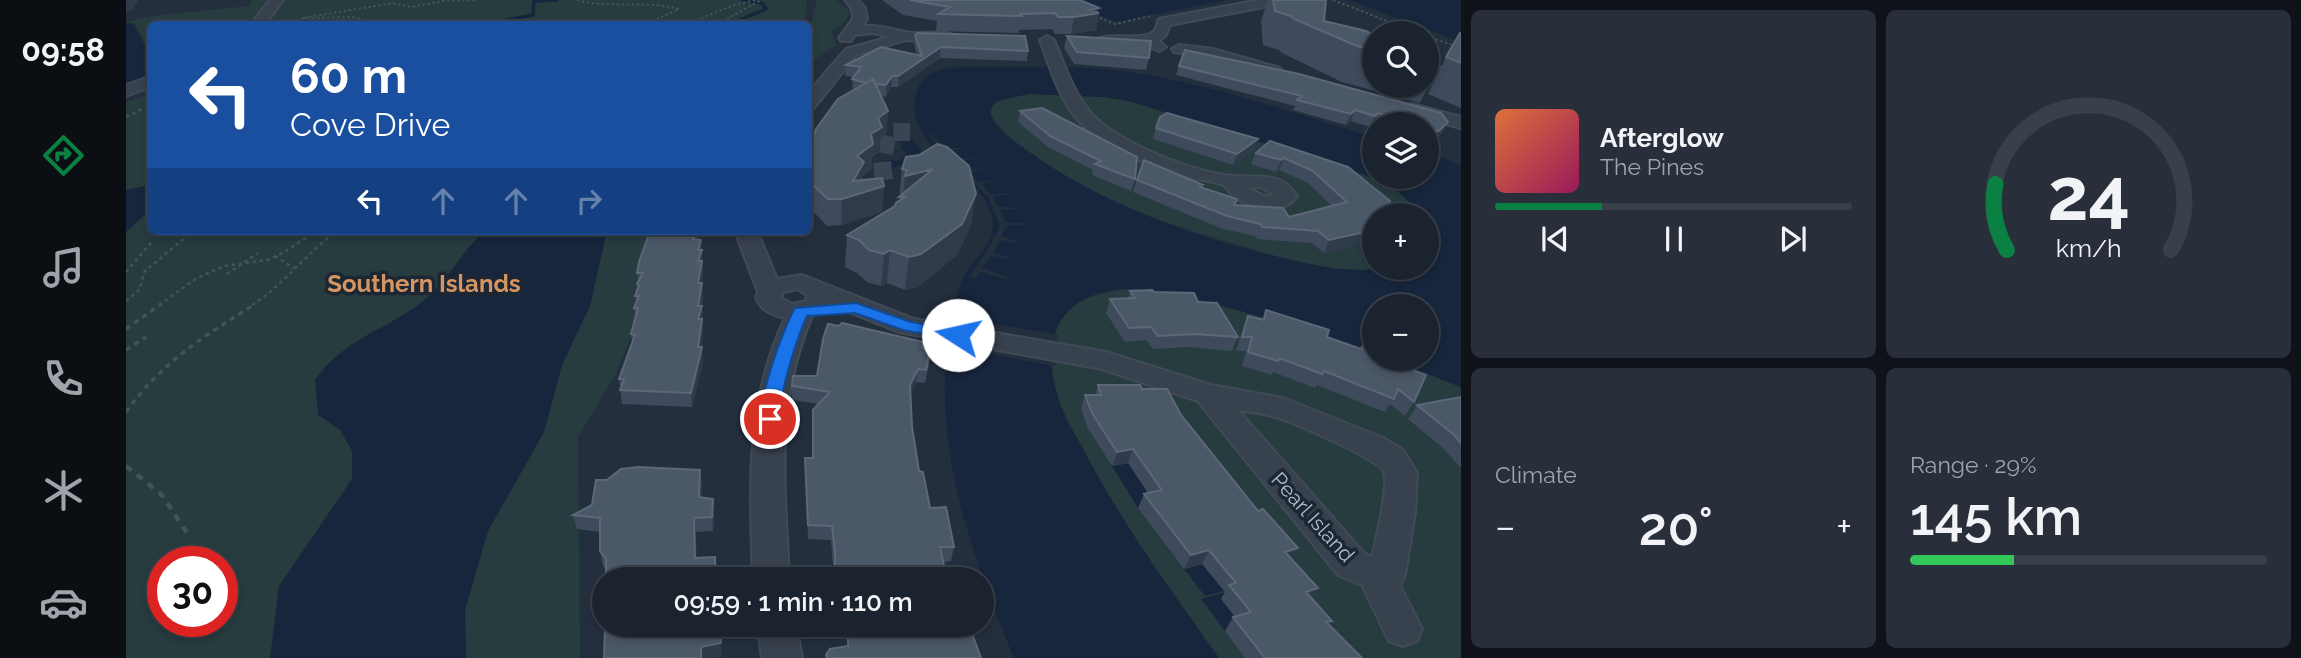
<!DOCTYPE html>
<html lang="en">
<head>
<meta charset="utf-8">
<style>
  :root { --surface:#1b232e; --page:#282f3a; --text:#f1f3f6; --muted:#a0a4aa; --line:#39404a; --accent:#0b8043 }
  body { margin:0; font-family:Raleway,sans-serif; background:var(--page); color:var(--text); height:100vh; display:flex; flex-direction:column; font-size:26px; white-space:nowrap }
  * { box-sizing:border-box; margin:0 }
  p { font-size:23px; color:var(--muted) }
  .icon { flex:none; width:38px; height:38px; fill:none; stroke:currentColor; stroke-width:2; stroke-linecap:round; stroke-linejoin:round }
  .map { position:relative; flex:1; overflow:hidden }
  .panel { display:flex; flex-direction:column; gap:10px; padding:10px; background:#0f1319; width:840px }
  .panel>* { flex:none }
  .top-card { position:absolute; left:21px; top:21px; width:665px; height:214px; border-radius:10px; box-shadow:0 4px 10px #0003,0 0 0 2px var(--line); background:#1a4fa0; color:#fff; overflow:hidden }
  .controls { position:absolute; left:1236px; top:21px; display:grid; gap:14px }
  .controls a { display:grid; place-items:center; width:77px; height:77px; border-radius:50%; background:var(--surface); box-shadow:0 4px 10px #0003,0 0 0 2px var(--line); font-size:35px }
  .speed { position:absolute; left:21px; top:546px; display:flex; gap:14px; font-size:35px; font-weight:700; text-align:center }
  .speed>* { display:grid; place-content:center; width:91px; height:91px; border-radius:50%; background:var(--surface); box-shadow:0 4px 10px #0003,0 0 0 2px var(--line); line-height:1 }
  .speed .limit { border:10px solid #d22; background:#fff; color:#111 }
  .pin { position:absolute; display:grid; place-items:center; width:60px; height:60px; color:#fff; margin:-30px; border:4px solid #fff; border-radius:50%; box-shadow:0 2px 7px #0007 }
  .me { position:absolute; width:77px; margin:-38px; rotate:280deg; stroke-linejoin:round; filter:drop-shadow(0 0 5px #0008) }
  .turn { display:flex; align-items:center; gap:24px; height:147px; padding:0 28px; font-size:32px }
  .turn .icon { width:91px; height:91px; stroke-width:2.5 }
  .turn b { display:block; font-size:49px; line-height:60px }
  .lanes { display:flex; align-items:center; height:66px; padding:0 28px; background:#0003; justify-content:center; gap:35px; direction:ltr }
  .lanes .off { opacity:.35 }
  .big { font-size:52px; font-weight:600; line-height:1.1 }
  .panel .tile { flex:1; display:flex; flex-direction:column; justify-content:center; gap:10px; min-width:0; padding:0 24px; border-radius:10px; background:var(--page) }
  .panel .dial { align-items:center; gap:0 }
  .dial svg { height:182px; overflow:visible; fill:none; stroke:var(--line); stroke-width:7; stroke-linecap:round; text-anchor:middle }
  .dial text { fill:var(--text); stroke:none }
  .song { display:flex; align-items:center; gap:21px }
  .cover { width:84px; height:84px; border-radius:10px; background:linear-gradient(135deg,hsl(20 70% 55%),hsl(330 70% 35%)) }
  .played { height:7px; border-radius:4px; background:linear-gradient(90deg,var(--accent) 30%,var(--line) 30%) }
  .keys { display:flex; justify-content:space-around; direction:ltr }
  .heat { display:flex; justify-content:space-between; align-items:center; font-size:38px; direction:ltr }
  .charge { height:10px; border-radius:5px; background:linear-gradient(90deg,#34c759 29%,var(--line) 0) }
  .panel .tiles { flex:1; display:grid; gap:10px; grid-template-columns:repeat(2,1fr) }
  .trip { position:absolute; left:466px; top:567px; width:402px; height:70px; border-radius:35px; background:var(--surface); box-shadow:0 4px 10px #0003,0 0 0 2px var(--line); font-weight:600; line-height:70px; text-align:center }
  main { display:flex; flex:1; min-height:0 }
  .tab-bar { display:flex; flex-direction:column; width:126px; justify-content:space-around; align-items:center; background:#0b0e12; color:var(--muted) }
  .tab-bar .icon { width:49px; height:49px }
  .tab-bar .selected { color:var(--accent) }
  .tab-bar b { font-size:32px; color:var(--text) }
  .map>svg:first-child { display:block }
  .green { fill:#263c3f; fill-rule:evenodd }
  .water { fill:#17263c; fill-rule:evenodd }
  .pier { fill:#242f3e }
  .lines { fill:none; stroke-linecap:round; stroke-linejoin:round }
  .stream { stroke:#17263c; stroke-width:3.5 }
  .minor-tunnel { stroke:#3a4453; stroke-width:18; stroke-dasharray:18 9; stroke-linecap:butt }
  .minor-casing { stroke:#414a57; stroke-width:4 }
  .path-far3 { stroke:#3f5557; stroke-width:2; stroke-dasharray:2.5 2.5; stroke-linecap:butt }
  .path-far2 { stroke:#3f5557; stroke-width:2.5; stroke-dasharray:3.5 3.5; stroke-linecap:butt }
  .path-far1 { stroke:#3f5557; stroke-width:3.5; stroke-dasharray:5 5; stroke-linecap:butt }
  .path { stroke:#3f5557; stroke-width:4.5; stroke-dasharray:7 7; stroke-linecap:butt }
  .minor { fill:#38414e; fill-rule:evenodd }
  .wall { fill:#3f4b5c }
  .shaded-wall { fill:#2f3b4b }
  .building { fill:#4b5868; stroke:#5c6777; stroke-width:2 }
  .route { fill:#1a73e8; stroke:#114b97; stroke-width:2 }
  .labels { text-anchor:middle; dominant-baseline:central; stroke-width:7; stroke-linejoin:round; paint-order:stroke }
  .near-street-label { font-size:21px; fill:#b4bcc9; stroke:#1d2633 }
  .district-label { font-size:24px; font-weight:bold; fill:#d59563; stroke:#1d2633 }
</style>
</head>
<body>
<main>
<nav class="tab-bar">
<b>09:58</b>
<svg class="icon selected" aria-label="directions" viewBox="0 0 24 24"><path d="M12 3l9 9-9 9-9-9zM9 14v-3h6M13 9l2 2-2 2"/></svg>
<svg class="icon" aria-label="music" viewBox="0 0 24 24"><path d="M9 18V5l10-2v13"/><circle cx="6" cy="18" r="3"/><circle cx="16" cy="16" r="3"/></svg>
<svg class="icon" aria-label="phone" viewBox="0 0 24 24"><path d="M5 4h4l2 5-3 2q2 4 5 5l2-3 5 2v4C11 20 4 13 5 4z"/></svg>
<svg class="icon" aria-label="climate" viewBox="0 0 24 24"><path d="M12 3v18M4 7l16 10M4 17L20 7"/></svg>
<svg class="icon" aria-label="car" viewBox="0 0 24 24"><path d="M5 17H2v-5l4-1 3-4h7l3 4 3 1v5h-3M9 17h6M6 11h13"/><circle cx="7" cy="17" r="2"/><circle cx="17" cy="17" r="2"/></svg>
</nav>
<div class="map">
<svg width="1335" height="658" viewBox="0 0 1335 658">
  <rect width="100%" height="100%" fill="#242f3e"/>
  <path class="green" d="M126,0H681L678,24H24V53L9,24L0,22L26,16L123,6Z
    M691,0H710L723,11C722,23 714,26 705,32L711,45L683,63V34Z
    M24,93V231H548L490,374L452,437L454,658H0V102ZM37,562H96V621H37Z
    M903,94L978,97L1003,101L1230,171C1249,179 1285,191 1288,215H1248V268H1259L1252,270C1205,273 1160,259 1116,246C1032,221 921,188 865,116L866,105L878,98Z
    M999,289C1078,290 1173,327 1248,353V359H1263L1335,387V658H1093C1046,592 999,528 961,456C953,441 942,425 936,409C926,381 918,342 937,316C950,297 978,293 999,289Z"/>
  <path class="water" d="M934,0H1100L991,22Z
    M1222,0H1335V42Z
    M0,23L8,24L24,57V76L0,84Z
    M834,67C892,68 953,64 1010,73C1091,86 1170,114 1248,137V177H1300V152L1335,165V387L1263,359H1300V306H1248V353C1192,334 1137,316 1080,302C1054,295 1028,288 1001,289C926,292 911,349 937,411C943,425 952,439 959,453C997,525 1045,591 1093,658H888C846,558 801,432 826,324C829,310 830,295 835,282C844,259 872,245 866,217C856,169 773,148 791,91C797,72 815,69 834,67ZM903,94L978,97L1003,101L1245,177C1261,185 1285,195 1288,215H1300V268C1264,268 1230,273 1194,266C1095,247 980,209 898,148C885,139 867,127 863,110L871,101Z
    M766,134L783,135L809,167L770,166L767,170L757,169L760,160L773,161L781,155L779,150L775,149L777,143L765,139Z
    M24,185V210L0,232V190Z
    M359,231H481L464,306L436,365L418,432L362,531L339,610L340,658H144L153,586L226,479V451L214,430L192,415L189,380C221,335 264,330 302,297C324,278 336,250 359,231Z
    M1003,463L1030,505L1012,508L986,466Z
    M1076,564L1132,581L1079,596L1058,569Z
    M1124,585L1096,599L1117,626L1099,631L1075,599Z"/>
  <path class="pier" d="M802,135H806L821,149L841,147L824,151L831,160L852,157L834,162L841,170L862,168L844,173L853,182L874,179L856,184L864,194L888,193L867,197L872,207L897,208L874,210L879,222L905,224L880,226L875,236L900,245L874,240L867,252L892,261L865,256L856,268L882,277L881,279L855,272L849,279L844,277L868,239L862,237L863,235L870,236L874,225L862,197Z
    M824,316L932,335L929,366L818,346Z"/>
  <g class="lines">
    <path class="stream" d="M314,24L376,21L407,15L408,1L431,0
      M604,24L640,9L636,3L617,0"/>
    <path class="minor-tunnel" d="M758,180L756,162L762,132H784"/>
    <defs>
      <path id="minor" d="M144,0H157L139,24H125Z
        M719,0H732L739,8L741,19L736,26C754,24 770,31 787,33C801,34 822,29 832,38L825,42L779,40L730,55L688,108L682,109V93L720,49L764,37L747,33L729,35L725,41H715L713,38L727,19L726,9Z
        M1133,0H1159L1153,4L1044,25L1040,35L1033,41L1040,47L1033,51L1018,44L975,45L968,41C981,30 1019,43 1029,30C1031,27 1031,23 1033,19Z
        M921,36L928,40C938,63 947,92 964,112C991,143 1068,173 1109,176C1135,178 1155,171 1171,196C1157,216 1126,209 1108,197C1104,194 1101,188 1099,186C1093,182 1070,179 1062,177C1025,166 981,150 954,122C933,100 924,67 914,40ZM1134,187L1150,195L1138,196L1122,188Z
        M1053,45L1087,49L1154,68L1156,71L1148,76L1086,58L1048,52L1046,49Z
        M24,77V87L0,96V85Z
        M1286,104L1335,117V128L1280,113L1277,109L1280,105Z
        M609,231H631L651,279L676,275L788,319L980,352L1085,385L1157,398L1257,438L1277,450L1291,473L1289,513L1279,575L1274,586L1296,629L1291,641L1277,646L1263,641L1236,585L1212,575L1072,401L976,369L773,332L703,304L698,311L686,316C648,405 659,486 663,579H627C624,487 619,403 659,318C646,315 635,311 630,297L632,292ZM672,289L681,295L680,301L666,304L655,298L657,292ZM1112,410C1124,412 1137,413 1149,417C1165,421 1254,460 1258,472C1263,488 1250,539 1246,557L1238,553Z
        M632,625H670L676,658H636Z"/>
    </defs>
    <use href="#minor" class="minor-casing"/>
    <path class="path-far3" d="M451,0C484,9 520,0 553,9L520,24
      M1207,0L1292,33
      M969,16L989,24L1025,16
      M263,24L225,17L176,18L267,3L285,7L317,1L350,0
      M561,24L608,5L630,0
      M592,24L635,0
      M1300,36L1335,48"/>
    <path class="path-far2" d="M0,117L24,105
      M149,256L168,268
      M0,272L25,243
      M101,274L132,253
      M0,301L14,289L18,272L67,231
      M33,305L71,278L98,266L141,260L157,253L190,231
      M126,305C158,285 180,253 211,231"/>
    <path class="path-far1" d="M0,329L35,304
      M0,350L20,337
      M0,412C37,361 77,337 129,304"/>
    <path class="path" d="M0,466L36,495L61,533"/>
    <use href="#minor" class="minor"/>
  </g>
  <path class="wall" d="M756,0H954L973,13L970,30L945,34H929L926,29L893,30V33L810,31L811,21L777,15Z
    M1142,0H1200L1198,21L1248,35V86H1300V52L1313,66L1294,103L1216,82L1156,53L1153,50L1137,45L1135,21Z
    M1335,33V108L1302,94L1320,57Z
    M789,35L902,51L901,61L814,58L772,87H765L760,97L755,96L762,111L760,134L755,138L754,151L746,157V169L737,176V180L758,186L756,212L715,225L701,226L682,206V139H687L727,91L726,79L728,77L719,76L720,65L791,55L788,45Z
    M941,36L1023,58L1020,70L948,64L938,48Z
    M1053,66L1315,113L1316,133L1308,142L1300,141V124H1247L1244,127L1225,121L1220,125L1167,110L1169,106L1050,75Z
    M894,111L1009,179L1005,191L966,175L967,170L922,147L892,122Z
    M1030,128L1128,150L1107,165L1027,139Z
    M1144,141L1248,215L1247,241L1198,253L1186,243L1131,239L1129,236L1097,229L1007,192L1011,180L1077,185L1076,187L1111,199L1109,205L1163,217L1206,206L1182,183L1153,170L1150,172L1125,164L1130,153Z
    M780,157L845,225L831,255L792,287L779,290L761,283L755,286L741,282L731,273L719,267L721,235L769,206L773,201L776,169Z
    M524,231H574L572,240H575L576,252L577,273L575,283L577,296L576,306L577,333L575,347L577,361L566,407L496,404L493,379L506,343L505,334L509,318L508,308L510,302L509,296L512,290L511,284L512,282L511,273Z
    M1004,291L1028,292L1072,302L1112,337L1106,351L1063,347L1027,349L1020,340L999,342L980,313L984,299L1002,298Z
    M1140,310L1201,337L1268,363L1288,402L1279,416L1264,404L1259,412L1191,385L1189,388L1147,372L1146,375L1116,366L1120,351H1110L1117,329L1122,316L1136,319Z
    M796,347L804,350L803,364L799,383L790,382L784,395L786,427L793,471L804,508L828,547L825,561L817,562L821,579H708L705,540L682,539L679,458H687L693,404L666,400V386L691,376Z
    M972,385L1016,389L1055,415L1132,511L1172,548L1165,559L1186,598L1202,625L1236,658H1119L1099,631L1107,617H1109L1095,599L1099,592L1076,564L1058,569L1012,508L1018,494L1022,493L1002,463L986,466L961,427L955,408L959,395H969Z
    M1335,397V468L1317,448L1282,419L1291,405Z
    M574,470L576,485L575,497L587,499L588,513L587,531L570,532L480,569L477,566L474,551V532L451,529L447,515L466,505Z
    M698,625H843L855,658H700V655L721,646V629L698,626Z"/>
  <path class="shaded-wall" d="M0,0H13L5,11H0Z
    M973,8L971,14L973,13L970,30L945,34L948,17L964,10Z
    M815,47L814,58L772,87V76Z
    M766,76L765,87L760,97V85Z
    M1229,110L1225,121L1220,125L1225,114Z
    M762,111L760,134L755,138L754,151L746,157V169L737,176L736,188L758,186L756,212L715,225L716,199L727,181L731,156L745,134L752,118Z
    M1252,113L1247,124L1244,127L1249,116Z
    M1322,122L1316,133L1308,142L1313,131Z
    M1132,139L1128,150L1107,165L1111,154Z
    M1158,158L1153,170L1150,172L1155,160Z
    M807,169L770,228L773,197L777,196L779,176Z
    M850,194L845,225L831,255L792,287L779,290L783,257Z
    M1248,230L1247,241L1198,253L1203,240Z
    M570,231H574L568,252L567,239Z
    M575,240L577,273L573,296L572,283V250Z
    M764,250L761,283L755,286L758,254Z
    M576,283L577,296L575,307L576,306L577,333L574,354L576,347L577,361L566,407L565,393L572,306Z
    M792,369L790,382L782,399L784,385Z
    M1007,449L1002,463L986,466L991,452Z
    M574,470L576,485L575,511L573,497Z
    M587,499L588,513L587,531L586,517Z
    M568,518L570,532L571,572L569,558Z
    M1172,548L1163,563L1159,552Z
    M1083,550L1076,564L1058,569L1065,555Z
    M1192,588L1183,603L1180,592Z
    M594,625L596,657L575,658V647Z"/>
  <path class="building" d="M784,0H954L973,8L964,10L973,13L948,17H932L929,13L895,14L896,16L812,14L824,7Z
    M1147,0H1200L1198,21L1240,31L1248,35V50L1231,46L1168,19L1165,16L1149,11Z
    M792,33L899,36L902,51L815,47L772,76H766L760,85L749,84L747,79L740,83L726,79L735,67L720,65L755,47L796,56L789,35Z
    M1334,33H1335V63L1320,57Z
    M941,36L1025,41L1023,58L951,52Z
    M1059,50L1173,74L1315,113L1322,122L1313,131L1300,129V124H1284L1276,120L1252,113L1249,116L1229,110L1225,114L1171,100L1176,96L1053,66Z
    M1300,52L1313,66L1300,63Z
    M747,79L762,111L752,118L756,127L745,134L747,144L731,156L738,162L727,181L756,178L758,186L716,199H702L682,180V139H687L690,129L712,99Z
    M916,108L1011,157L1009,179L969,164L975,161L924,136L894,111Z
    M1041,113L1132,139L1111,154L1030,128L1034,117Z
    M1144,141L1222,167L1264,201L1258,215H1248V230L1203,240L1192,231L1136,227L1134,224L1101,216L1011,180L1018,160L1077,185L1074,187L1111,199L1108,205L1157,208L1163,217L1221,202L1187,171L1158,158L1155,160L1130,153Z
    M811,144L821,147L843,166L850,194L836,224L795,254L783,257L764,250L758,254L743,250L733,240L721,235L769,206L770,203L780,196L773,197L807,169L779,176L781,170L776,169L780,157L793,155Z
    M524,231H570L567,239L575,240L572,250H576L572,261H576L572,283H576L572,306H576L572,319H576L572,347H576L565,393L494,390L498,379H493L509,335L505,334L512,308H508L513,296H509L513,285L511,284L517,273H511L513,262Z
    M1026,290L1028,292L1068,293L1072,302L1091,303L1112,337L1069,334L1032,336L1025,327L1003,328L984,299L1009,298L1004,291Z
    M1140,310L1203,330L1201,337L1235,349L1238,344L1248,347V359H1270L1268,363L1300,375L1288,402L1272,389L1268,399L1198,371L1196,374L1153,358L1152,361L1122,352L1126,337H1116L1122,316L1138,320Z
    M716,323L797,342L796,347L804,350L800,370L792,369L784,385L786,427L793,471L797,472L804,508L820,507L828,547H814L821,579H709V552L706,526L682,525L679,458H687V410L704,392L666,386L667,376H691L697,339L702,324L713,326Z
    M972,385H1014L1016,389H1041L1055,415L1132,511L1137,509L1172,548L1159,552L1192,588L1180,592L1206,621L1200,622L1236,658H1139L1107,617L1125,612L1103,585L1110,583L1083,550L1065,555L1018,494L1036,490L1007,449L991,452L966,413L959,395H975Z
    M1335,397V443L1327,434L1291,405Z
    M512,467L574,470L573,497L587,499L586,517L568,518L569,558L589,557L590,579H480V559L474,551V518L447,515L466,505L470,480H481L495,469Z
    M479,625H593L595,643L575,647V658H478Z
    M722,625H843L855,658H701L700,655L704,649L722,646Z"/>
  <path class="route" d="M730,303L785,322L832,330L840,335L832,340L777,330L729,313L681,316C670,340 663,365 657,391C654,402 656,414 650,424H638C628,406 658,327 669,308Z"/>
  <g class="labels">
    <g class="near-street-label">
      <text transform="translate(1187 517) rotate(48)">Pearl Island</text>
    </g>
    <g class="district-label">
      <text x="298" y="283">Southern Islands</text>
    </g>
  </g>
</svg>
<div class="controls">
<a><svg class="icon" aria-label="search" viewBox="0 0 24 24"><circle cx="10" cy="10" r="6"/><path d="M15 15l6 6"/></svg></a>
<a><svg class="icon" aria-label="layers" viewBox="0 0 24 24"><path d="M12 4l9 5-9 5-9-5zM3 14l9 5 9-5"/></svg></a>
<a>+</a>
<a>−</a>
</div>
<div class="speed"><div class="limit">30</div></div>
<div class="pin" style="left:644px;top:419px;background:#d93025"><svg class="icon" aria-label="arrive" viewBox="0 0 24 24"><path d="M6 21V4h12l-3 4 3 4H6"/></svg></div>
<svg class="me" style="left:832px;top:335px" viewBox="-20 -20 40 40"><circle r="19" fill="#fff"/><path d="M0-13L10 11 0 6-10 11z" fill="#1a73e8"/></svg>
<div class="trip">09:59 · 1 min · 110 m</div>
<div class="top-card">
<div class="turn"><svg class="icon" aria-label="left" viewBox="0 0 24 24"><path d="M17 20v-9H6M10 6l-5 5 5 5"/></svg><div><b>60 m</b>Cove Drive</div></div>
<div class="lanes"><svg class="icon" aria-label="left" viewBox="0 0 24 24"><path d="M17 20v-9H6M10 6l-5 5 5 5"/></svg><svg class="icon off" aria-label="ahead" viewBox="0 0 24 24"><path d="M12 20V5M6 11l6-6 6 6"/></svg><svg class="icon off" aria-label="ahead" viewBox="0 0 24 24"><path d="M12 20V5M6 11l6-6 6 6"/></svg><svg class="icon off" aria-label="right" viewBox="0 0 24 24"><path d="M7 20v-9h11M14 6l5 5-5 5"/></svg></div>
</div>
</div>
<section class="panel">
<div class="tiles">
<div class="tile">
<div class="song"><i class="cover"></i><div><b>Afterglow</b><p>The Pines</p></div></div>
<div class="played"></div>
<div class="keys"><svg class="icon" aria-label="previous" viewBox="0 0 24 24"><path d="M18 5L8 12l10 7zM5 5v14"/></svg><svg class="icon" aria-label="pause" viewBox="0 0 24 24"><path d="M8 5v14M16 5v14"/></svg><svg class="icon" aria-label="next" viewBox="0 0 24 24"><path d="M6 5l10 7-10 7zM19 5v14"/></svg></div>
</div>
<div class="tile dial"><svg viewBox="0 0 100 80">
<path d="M14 69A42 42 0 1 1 86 69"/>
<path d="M14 69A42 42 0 0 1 9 40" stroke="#0b8043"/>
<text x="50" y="56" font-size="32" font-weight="700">24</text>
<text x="50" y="72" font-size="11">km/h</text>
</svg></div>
<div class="tile"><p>Climate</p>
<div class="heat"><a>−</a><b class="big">20°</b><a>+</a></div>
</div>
<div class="tile"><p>Range · 29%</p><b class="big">145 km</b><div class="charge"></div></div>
</div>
</section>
</main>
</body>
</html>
